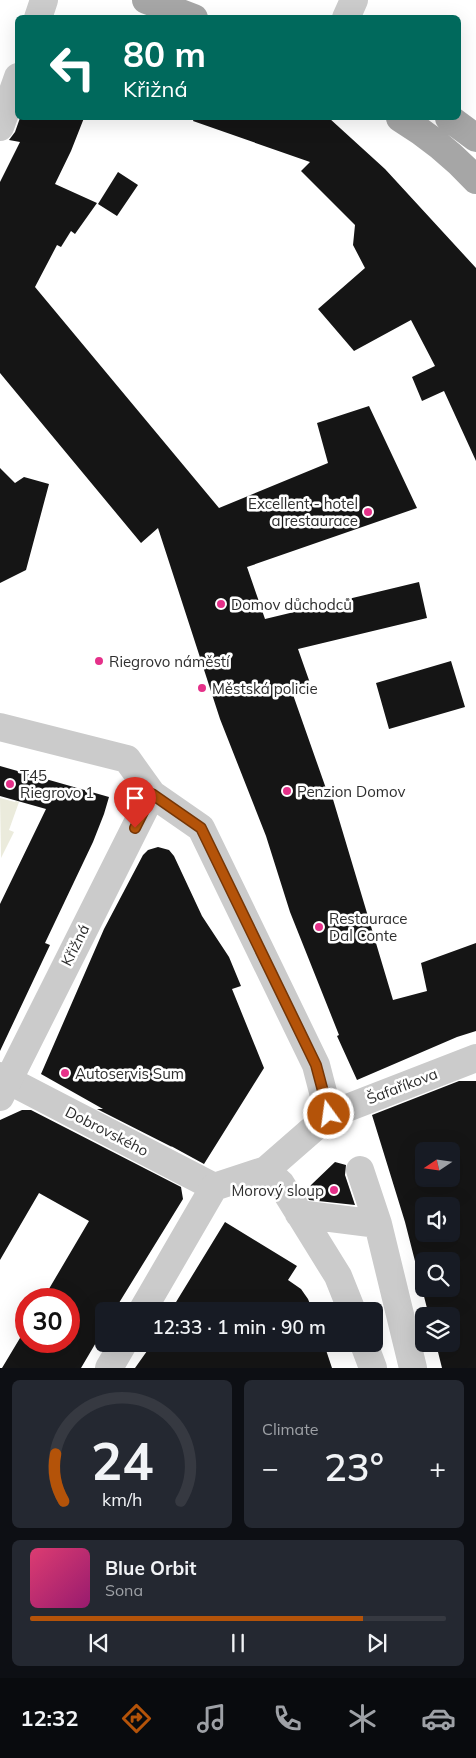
<!DOCTYPE html>
<html lang="en">
<head>
<meta charset="utf-8">
<style>
  :root { --surface:#171b24; --page:#242831; --text:#f1f3f6; --muted:#9ea1a6; --line:#363941; --accent:#b45309 }
  body { margin:0; font-family:Mulish,sans-serif; background:var(--page); color:var(--text); height:100vh; display:flex; flex-direction:column; font-size:19px; white-space:nowrap }
  * { box-sizing:border-box; margin:0 }
  p { font-size:16px; color:var(--muted) }
  .icon { flex:none; width:28px; height:28px; fill:none; stroke:currentColor; stroke-width:2; stroke-linecap:round; stroke-linejoin:round }
  .map { position:relative; height:1368px; overflow:hidden }
  .side { display:flex; flex-direction:column; gap:12px; padding:12px; background:#0d0f14; flex:1 }
  .side>* { flex:none }
  .hud { position:absolute; left:15px; top:15px; width:446px; height:105px; border-radius:8px; box-shadow:0 5px 20px #0002; background:#00695c; color:#fff; overflow:hidden }
  .needle { width:32px; rotate:257deg }
  .tools { position:absolute; left:415px; top:1142px; display:grid; gap:10px }
  .tools a { display:grid; place-items:center; width:45px; height:45px; border-radius:8px; background:var(--surface); box-shadow:0 5px 20px #0002; font-size:25px }
  .speed { position:absolute; left:15px; top:1288px; display:flex; gap:10px; font-size:25px; font-weight:700; text-align:center }
  .speed>* { display:grid; place-content:center; width:65px; height:65px; border-radius:50%; background:var(--surface); box-shadow:0 5px 20px #0002; line-height:1 }
  .speed .limit { border:8px solid #d22; background:#fff; color:#111 }
  .pin { position:absolute; display:grid; place-items:center; width:42px; height:42px; color:#fff; margin:-51px -21px; border-radius:50% 50% 50% 0; rotate:-45deg; box-shadow:0 0 5px #0007 }
  .pin .icon { rotate:45deg }
  .me { position:absolute; width:55px; margin:-28px; rotate:346deg; stroke-linejoin:round; filter:drop-shadow(0 0 4px #0008) }
  .turn { display:flex; align-items:center; gap:18px; height:105px; padding:0 25px; font-size:22px }
  .turn .icon { width:65px; height:65px; stroke-width:2.5 }
  .turn b { display:block; font-size:35px; line-height:42px }
  .big { font-size:38px; font-weight:600; line-height:1.1 }
  .side .tile { flex:1; display:flex; flex-direction:column; justify-content:center; gap:8px; min-width:0; padding:0 18px; border-radius:8px; background:var(--page) }
  .side .dial { align-items:center; gap:0 }
  .dial svg { height:130px; overflow:visible; fill:none; stroke:var(--line); stroke-width:7; stroke-linecap:round; text-anchor:middle }
  .dial text { fill:var(--text); stroke:none }
  .song { display:flex; align-items:center; gap:15px }
  .cover { width:60px; height:60px; border-radius:8px; background:linear-gradient(135deg,hsl(340 70% 55%),hsl(320 70% 35%)) }
  .played { height:5px; border-radius:2px; background:linear-gradient(90deg,var(--accent) 80%,var(--line) 80%) }
  .keys { display:flex; justify-content:space-around; direction:ltr }
  .heat { display:flex; justify-content:space-between; align-items:center; font-size:28px; direction:ltr }
  .side .tiles { flex:1; display:grid; gap:12px; grid-template-columns:1fr 1fr }
  .tile:last-child { grid-column:span 2 }
  .trip { position:absolute; left:95px; top:1302px; width:288px; height:50px; border-radius:8px; background:var(--surface); box-shadow:0 5px 20px #0002; font-weight:600; line-height:50px; text-align:center }
  .tab-bar { display:flex; height:80px; justify-content:space-around; align-items:center; background:#090b0e; color:var(--muted) }
  .tab-bar .icon { width:35px; height:35px }
  .tab-bar .on { color:var(--accent) }
  .tab-bar b { font-size:22px; color:var(--text) }
  .map>svg:first-child { display:block }
  .green { fill:#ebebdc }
  .building { fill:#151515; fill-rule:evenodd }
  .lines { fill:none; stroke-linecap:round; stroke-linejoin:round }
  .pedestrian { stroke:#cbcbcb; stroke-width:28 }
  .minor { stroke:#cbcbcb; stroke-width:28 }
  .primary { stroke:#a6a6a6; stroke-width:28 }
  .route-casing { stroke:#753606; stroke-width:12 }
  .route { stroke:#b45309; stroke-width:9 }
  .poi-dot { fill:#e53089; stroke:#fff; stroke-width:2 }
  .labels { text-anchor:middle; dominant-baseline:central; stroke-width:5; stroke-linejoin:round; paint-order:stroke }
  .poi-label { font-size:15px; fill:#2e2e2e; stroke:#fff; text-anchor:start }
  .street-label { font-size:15px; fill:#2e2e2e; stroke:#fff }
</style>
</head>
<body>
<div class="map">
<svg width="476" height="1368" viewBox="0 0 476 1368">
  <rect width="100%" height="100%" fill="#fff"/>
  <path class="green" d="M0,798L15,802L16,801L19,802L9,830L14,832L1,858Z"/>
  <path class="building" d="M20,118H84L71,151L55,184L97,203L75,234L71,231L61,247L57,245L35,287L219,508L328,463L317,423L369,406L417,508L247,567L265,619L419,582L427,618L298,649L310,683L291,689L329,797L332,796L393,1000L427,991L421,963L476,943V1031L457,1037L357,1080L337,1036L339,1035L290,912L266,836L220,719L158,528L141,543L0,373V182L20,142L9,140L15,132Z
    M194,118H329L385,169L476,268V461L444,391L422,401L412,377L435,366L411,320L354,351L318,309L365,268L353,245L355,225L301,171L310,162L193,121Z
    M118,172L138,185L117,216L98,204Z
    M0,468L15,483L24,477L49,484L26,570L0,583Z
    M451,661L465,707L389,729L376,683Z
    M0,766L109,797L104,814L93,842L45,943L50,945L0,1051V904L46,809L0,796Z
    M158,847L169,850L174,856L202,916L229,957L241,986L232,989L264,1068L204,1164L171,1146L172,1147L97,1109H103L41,1074L104,929L143,855L148,850Z
    M459,1081H476V1368H442L436,1344H451V1316H429L405,1222L372,1115ZM424,1151H451V1179H424ZM424,1206H451V1234H424ZM424,1261H451V1289H424Z
    M22,1110H31L181,1187L183,1199L114,1311H104V1329L81,1368H2L26,1328V1341H69V1299H43L89,1221L39,1193L0,1260V1120Z
    M335,1162L346,1165L345,1175L355,1205L309,1200L308,1198L307,1195L311,1185Z
    M225,1222L297,1266L288,1280L301,1289L308,1299L313,1311H172L174,1308L173,1307Z
    M152,1344H324L332,1368H135Z"/>
  <g class="lines">
    <path class="pedestrian" d="M0,1076L214,1187"/>
    <path class="minor" d="M38,18L44,0
      M346,18L354,0
      M0,127L18,77
      M0,727L127,759L152,794L201,828L316,1065L329,1115
      M0,1097L152,794
      M360,1170L378,1224
      M299,1214L378,1224L413,1368
      M142,1311L214,1187L266,1170
      M352,1311L338,1276L281,1184L266,1170L329,1115L476,1058
      M364,1344L373,1368
      M109,1368L123,1344"/>
    <path class="primary" d="M146,0L194,18
      M400,118C428,135 454,156 476,180
      M449,118L476,138"/>
  </g>
  <g class="lines">
    <defs>
      <path id="route" d="M135,828L152,794L201,828L316,1065L329,1114"/>
    </defs>
    <use href="#route" class="route-casing"/>
    <use href="#route" class="route"/>
  </g>
  <g class="poi-dot">
    <circle cx="368" cy="512" r="5"/>
    <circle cx="221" cy="604" r="5"/>
    <circle cx="99" cy="661" r="5"/>
    <circle cx="202" cy="688" r="5"/>
    <circle cx="10" cy="784" r="5"/>
    <circle cx="287" cy="791" r="5"/>
    <circle cx="319" cy="927" r="5"/>
    <circle cx="65" cy="1073" r="5"/>
    <circle cx="334" cy="1190" r="5"/>
  </g>
  <g class="labels">
    <g class="poi-label">
      <text x="358" y="503" text-anchor="end">Excellent - hotel<tspan x="358" dy="17">a restaurace</tspan></text>
      <text x="231" y="604">Domov důchodců</text>
      <text x="109" y="661">Riegrovo náměstí</text>
      <text x="212" y="688">Městská policie</text>
      <text x="20" y="775">T45<tspan x="20" dy="17">Riegrovo 1</tspan></text>
      <text x="297" y="791">Penzion Domov</text>
      <text x="329" y="918">Restaurace<tspan x="329" dy="17">Dal Conte</tspan></text>
      <text x="75" y="1073">Autoservis Sum</text>
      <text x="324" y="1190" text-anchor="end">Morový sloup</text>
    </g>
    <g class="street-label">
      <text transform="translate(75 945) rotate(-63)">Křižná</text>
      <text transform="translate(402 1086) rotate(-21)">Šafaříkova</text>
      <text transform="translate(107 1131) rotate(27)">Dobrovského</text>
    </g>
  </g>
</svg>
<div class="tools">
<a><svg class="needle" viewBox="-14 -14 28 28"><path d="M0-13l5 13h-10z" fill="#e53935"/><path d="M0 13l5-13h-10z" fill="#9ea1a6"/></svg></a>
<a><svg class="icon" aria-label="sound" viewBox="0 0 24 24"><path d="M4 9h4l5-4v14l-5-4H4zM17 9q2 3 0 6"/></svg></a>
<a><svg class="icon" aria-label="search" viewBox="0 0 24 24"><circle cx="10" cy="10" r="6"/><path d="M15 15l6 6"/></svg></a>
<a><svg class="icon" aria-label="layers" viewBox="0 0 24 24"><path d="M12 4l9 5-9 5-9-5zM3 14l9 5 9-5"/></svg></a>
</div>
<div class="speed"><div class="limit">30</div></div>
<div class="pin" style="left:135px;top:828px;background:#d93025"><svg class="icon" aria-label="arrive" viewBox="0 0 24 24"><path d="M6 21V4h12l-3 4 3 4H6"/></svg></div>
<svg class="me" style="left:329px;top:1114px" viewBox="-20 -20 40 40"><circle r="17" fill="#b45309" stroke="#fff" stroke-width="3"/><path d="M0-11L8 9 0 5-8 9z" fill="#fff"/></svg>
<div class="trip">12:33 · 1 min · 90 m</div>
<div class="hud">
<div class="turn"><svg class="icon" aria-label="left" viewBox="0 0 24 24"><path d="M17 20v-9H6M10 6l-5 5 5 5"/></svg><div><b>80 m</b>Křižná</div></div>
</div>
</div>
<section class="side">
<div class="tiles">
<div class="tile dial"><svg viewBox="0 0 100 80">
<path d="M14 69A42 42 0 1 1 86 69"/>
<path d="M14 69A42 42 0 0 1 9 40" stroke="#b45309"/>
<text x="50" y="56" font-size="32" font-weight="700">24</text>
<text x="50" y="72" font-size="11">km/h</text>
</svg></div>
<div class="tile"><p>Climate</p>
<div class="heat"><a>−</a><b class="big">23°</b><a>+</a></div>
</div>
<div class="tile">
<div class="song"><i class="cover"></i><div><b>Blue Orbit</b><p>Sona</p></div></div>
<div class="played"></div>
<div class="keys"><svg class="icon" aria-label="previous" viewBox="0 0 24 24"><path d="M18 5L8 12l10 7zM5 5v14"/></svg><svg class="icon" aria-label="pause" viewBox="0 0 24 24"><path d="M8 5v14M16 5v14"/></svg><svg class="icon" aria-label="next" viewBox="0 0 24 24"><path d="M6 5l10 7-10 7zM19 5v14"/></svg></div>
</div>
</div>
</section>
<nav class="tab-bar">
<b>12:32</b>
<svg class="icon on" aria-label="directions" viewBox="0 0 24 24"><path d="M12 3l9 9-9 9-9-9zM9 14v-3h6M13 9l2 2-2 2"/></svg>
<svg class="icon" aria-label="music" viewBox="0 0 24 24"><path d="M9 18V5l10-2v13"/><circle cx="6" cy="18" r="3"/><circle cx="16" cy="16" r="3"/></svg>
<svg class="icon" aria-label="phone" viewBox="0 0 24 24"><path d="M5 4h4l2 5-3 2q2 4 5 5l2-3 5 2v4C11 20 4 13 5 4z"/></svg>
<svg class="icon" aria-label="climate" viewBox="0 0 24 24"><path d="M12 3v18M4 7l16 10M4 17L20 7"/></svg>
<svg class="icon" aria-label="car" viewBox="0 0 24 24"><path d="M5 17H2v-5l4-1 3-4h7l3 4 3 1v5h-3M9 17h6M6 11h13"/><circle cx="7" cy="17" r="2"/><circle cx="17" cy="17" r="2"/></svg>
</nav>
</body>
</html>
